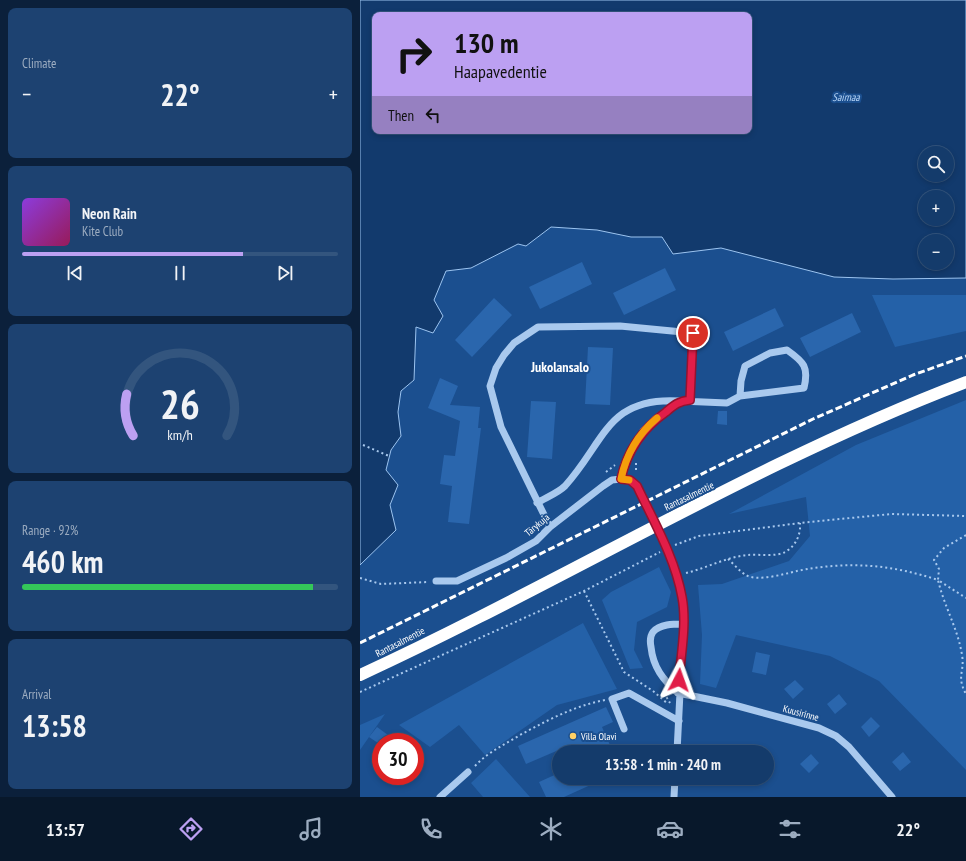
<!DOCTYPE html>
<html lang="en">
<head>
<meta charset="utf-8">
<style>
  :root { --surface:#143b6b; --page:#1d4271; --text:#f1f3f6; --muted:#9dadc1; --line:#33557e; --accent:#bca0f2 }
  body { margin:0; font-family:"PT Sans Narrow",sans-serif; background:var(--page); color:var(--text); height:100vh; display:flex; flex-direction:column; font-size:15px; white-space:nowrap }
  * { box-sizing:border-box; margin:0 }
  p { font-size:13px; color:var(--muted) }
  .icon { flex:none; width:22px; height:22px; fill:none; stroke:currentColor; stroke-width:2; stroke-linecap:round; stroke-linejoin:round }
  .map { position:relative; flex:1; overflow:hidden }
  .details { display:flex; flex-direction:column; gap:8px; padding:8px; background:#0b203b; width:360px }
  .details>* { flex:none }
  .hud { position:absolute; left:12px; top:12px; width:380px; height:122px; border-radius:8px; box-shadow:0 2px 6px #0003,0 0 0 1px var(--line); background:#bca0f2; color:#111; overflow:hidden }
  .fabs { position:absolute; left:558px; top:146px; display:grid; gap:8px }
  .fabs a { display:grid; place-items:center; width:36px; height:36px; border-radius:50%; background:var(--surface); box-shadow:0 2px 6px #0003,0 0 0 1px var(--line); font-size:20px }
  .speed { position:absolute; left:12px; top:733px; display:flex; gap:8px; font-size:20px; font-weight:700; text-align:center }
  .speed>* { display:grid; place-content:center; width:52px; height:52px; border-radius:50%; background:var(--surface); box-shadow:0 2px 6px #0003,0 0 0 1px var(--line); line-height:1 }
  .speed .limit { border:6px solid #d22; background:#fff; color:#111 }
  .pin { position:absolute; display:grid; place-items:center; width:34px; height:34px; color:#fff; margin:-17px; border:2px solid #fff; border-radius:50%; box-shadow:0 1px 4px #0007 }
  .me { position:absolute; width:44px; margin:-22px; rotate:4deg; stroke-linejoin:round; filter:drop-shadow(0 0 3px #0008) }
  .turn { display:flex; align-items:center; gap:14px; height:84px; padding:0 16px; font-size:18px }
  .turn .icon { width:52px; height:52px; stroke-width:2.5 }
  .turn b { display:block; font-size:28px; line-height:34px }
  .then { display:flex; align-items:center; height:38px; padding:0 16px; background:#0003; gap:8px; font-size:15px }
  .big { font-size:30px; font-weight:800; line-height:1.1 }
  .details .tile { flex:1; display:flex; flex-direction:column; justify-content:center; gap:6px; min-width:0; padding:0 14px; border-radius:8px; background:var(--page) }
  .details .dial { align-items:center; gap:0 }
  .dial svg { height:104px; overflow:visible; fill:none; stroke:var(--line); stroke-width:7; stroke-linecap:round; text-anchor:middle }
  .dial text { fill:var(--text); stroke:none }
  .song { display:flex; align-items:center; gap:12px }
  .cover { width:48px; height:48px; border-radius:6px; background:linear-gradient(135deg,hsl(270 70% 55%),hsl(330 70% 35%)) }
  .played { height:4px; border-radius:2px; background:linear-gradient(90deg,var(--accent) 70%,var(--line) 70%) }
  .keys { display:flex; justify-content:space-around; direction:ltr }
  .heat { display:flex; justify-content:space-between; align-items:center; font-size:22px; direction:ltr }
  .charge { height:6px; border-radius:3px; background:linear-gradient(90deg,#34c759 92%,var(--line) 0) }
  .trip { position:absolute; left:192px; top:745px; width:222px; height:40px; border-radius:20px; background:var(--surface); box-shadow:0 2px 6px #0003,0 0 0 1px var(--line); font-weight:800; line-height:40px; text-align:center }
  .tabs { display:flex; height:64px; justify-content:space-around; align-items:center; background:#08182b; color:var(--muted) }
  .tabs .icon { width:28px; height:28px }
  .tabs .current { color:var(--accent) }
  .tabs b { font-size:18px; color:var(--text) }
  main { display:flex; flex:1; min-height:0 }
  .map>svg:first-child { display:block }
  .green { fill:#2461a8 }
  .water { fill:#123a6d; stroke:#9cc4f0; fill-rule:evenodd }
  .building { fill:#2a66ad }
  .lines { fill:none; stroke-linecap:round; stroke-linejoin:round }
  .path { stroke:#a9c9ee; stroke-width:2; stroke-dasharray:2 3; stroke-linecap:butt }
  .minor { stroke:#a9c9ee; stroke-width:7 }
  .highway { stroke:#fff; stroke-width:12 }
  .rail { stroke:#fff; stroke-width:3; stroke-dasharray:7 3; stroke-linecap:butt }
  .minor-bridge { stroke:#a9c9ee; stroke-width:7 }
  .route-casing { stroke:#92132f; stroke-width:10 }
  .route { stroke:#e11d48; stroke-width:7 }
  .slow { stroke:#f59e0b; stroke-width:7 }
  .poi-dot { fill:#ffd166; stroke:#1b4f8f; stroke-width:1.5 }
  .labels { text-anchor:middle; dominant-baseline:central; stroke-width:4; stroke-linejoin:round; paint-order:stroke }
  .street-label { font-size:10px; fill:#fff; stroke:#1b4f8f }
  .poi-label { font-size:10px; fill:#fff; stroke:#1b4f8f; text-anchor:start }
  .water-label { font-size:11px; font-style:italic; fill:#b5d3f5; stroke:#1b4f8f }
  .district-label { font-size:14px; font-weight:bold; fill:#fff; stroke:#1b4f8f }
</style>
</head>
<body>
<main>
<section class="details">
<div class="tile"><p>Climate</p>
<div class="heat"><a>−</a><b class="big">22°</b><a>+</a></div>
</div>
<div class="tile">
<div class="song"><i class="cover"></i><div><b>Neon Rain</b><p>Kite Club</p></div></div>
<div class="played"></div>
<div class="keys"><svg class="icon" aria-label="previous" viewBox="0 0 24 24"><path d="M18 5L8 12l10 7zM5 5v14"/></svg><svg class="icon" aria-label="pause" viewBox="0 0 24 24"><path d="M8 5v14M16 5v14"/></svg><svg class="icon" aria-label="next" viewBox="0 0 24 24"><path d="M6 5l10 7-10 7zM19 5v14"/></svg></div>
</div>
<div class="tile dial"><svg viewBox="0 0 100 80">
<path d="M14 69A42 42 0 1 1 86 69"/>
<path d="M14 69A42 42 0 0 1 9 37" stroke="#bca0f2"/>
<text x="50" y="56" font-size="32" font-weight="700">26</text>
<text x="50" y="72" font-size="11">km/h</text>
</svg></div>
<div class="tile"><p>Range · 92%</p><b class="big">460 km</b><div class="charge"></div></div>
<div class="tile"><p>Arrival</p><b class="big">13:58</b></div>
</section>
<div class="map">
<svg width="606" height="797" viewBox="0 0 606 797">
  <rect width="100%" height="100%" fill="#1b4f8f"/>
  <path class="green" d="M512,295H606V331L535,347Z
    M606,400V770L519,681L470,656L376,635L356,688L340,684L342,635L338,585L362,584L429,561L450,536L446,497L369,514L496,445Z
    M299,567L311,592L307,607L277,622L274,650L283,668L270,669L242,600L251,592Z
    M223,623L257,689L197,705L125,755L99,725L70,747L39,725Z
    M25,714L0,750V725Z
    M136,759L170,797H123L111,783Z"/>
  <path class="water" d="M0,0H606V278L533,279L474,277L361,248L313,254L302,237H271L237,230L191,227L166,246L158,244L111,268L86,271L74,300L83,316L73,333L56,327L54,380L41,391L38,412L41,436L31,450L26,470L38,485L30,505L36,530L0,565ZM15,15H389V131H15ZM565,153H587V175H565ZM565,197H587V219H565ZM565,241H587V263H565Z"/>
  <path class="building" d="M222,262L232,284L180,309L169,287Z
    M305,268L316,290L264,315L253,293Z
    M134,298L152,315L112,357L95,340Z
    M415,308L424,326L373,351L364,332Z
    M492,313L501,332L450,357L440,338Z
    M228,347L253,348L250,405L225,404Z
    M80,378L98,386L90,405L120,407L118,428H121L109,524L88,522L92,486L80,484L84,455L95,456L100,421L68,408Z
    M171,401L196,402L192,459L167,457Z
    M358,411H367V425L357,424Z
    M396,652L410,655L406,675L392,672Z
    M435,680L444,689L433,699L424,689Z
    M479,694L487,704L475,714L467,704Z
    M246,707L253,722L242,727L253,752H211L208,746L166,764L158,746Z
    M511,717L520,726L509,737L501,727Z
    M17,727L28,735L23,742H21V745L9,737Z
    M543,752L551,762L540,771L532,762Z
    M451,754L459,763L449,773L440,764Z
    M199,773V778H246L204,797H186L179,782Z"/>
  <g class="lines">
    <path class="path" d="M3,445L29,456
      M276,463V473
      M246,472L255,465
      M606,535L584,548L574,560L579,569L578,580L606,598
      M315,545L339,536L440,523L531,514L606,516
      M368,559C374,564 380,572 386,575C397,582 424,574 437,571C486,561 530,564 578,580C584,606 598,629 602,655C605,672 596,676 606,694
      M326,573C347,568 366,557 388,555C399,554 416,557 425,552C436,546 441,534 440,523
      M0,578L21,584L68,582
      M224,591L264,672L293,691L308,704
      M0,692L224,591L300,552
      M304,693L310,703
      M115,766C128,752 144,745 160,735C188,720 214,706 245,700"/>
    <path class="minor" d="M177,503C185,498 198,493 205,486C245,442 247,396 320,401
      M190,527L141,427L130,386L136,368L144,355L154,343L178,327L260,326L333,333L330,400
      M313,562L323,598L324,613L317,752
      M76,581H97L146,558L176,541L190,527L243,486L252,480L261,479L264,465L283,431L295,419L320,401L367,403L380,396L444,388C449,367 444,362 427,350L410,353L385,366L381,381L380,396
      M318,693L367,703L459,728L476,736L489,747L532,797
      M318,693C303,680 293,667 291,647C290,642 290,636 293,632C300,624 313,624 323,624
      M264,729L252,699L269,693L319,721
      M80,797L108,772
      M314,797L315,778"/>
    <path class="highway" d="M0,675C204,581 396,462 606,382"/>
    <path class="rail" d="M0,643L453,419L553,375L606,356"/>
    <path class="minor-bridge" d="M261,479L270,480L277,486L313,562"/>
  </g>
  <g class="lines">
    <defs>
      <path id="route" d="M319,680C321,654 327,623 322,597C315,558 294,522 277,486L270,480L261,479C267,451 282,429 306,412C314,405 319,401 330,400L333,333"/>
    </defs>
    <use href="#route" class="route-casing"/>
    <use href="#route" class="route"/>
    <path class="slow" d="M269,480L261,479C266,455 278,434 297,418"/>
  </g>
  <circle class="poi-dot" cx="213" cy="736" r="4"/>
  <g class="labels">
    <g class="street-label">
      <text transform="translate(329 496) rotate(-26)">Rantasalmentie</text>
      <text transform="translate(177 525) rotate(-40)">Tärykuja</text>
      <text transform="translate(40 642) rotate(-27)">Rantasalmentie</text>
      <text transform="translate(441 713) rotate(15)">Kuusirinne</text>
    </g>
    <g class="poi-label">
      <text x="221" y="736">Villa Olavi</text>
    </g>
    <g class="water-label">
      <text x="486" y="97">Saimaa</text>
    </g>
    <g class="district-label">
      <text x="200" y="367">Jukolansalo</text>
    </g>
  </g>
</svg>
<div class="fabs">
<a><svg class="icon" aria-label="search" viewBox="0 0 24 24"><circle cx="10" cy="10" r="6"/><path d="M15 15l6 6"/></svg></a>
<a>+</a>
<a>−</a>
</div>
<div class="speed"><div class="limit">30</div></div>
<div class="pin" style="left:333px;top:333px;background:#d93025"><svg class="icon" aria-label="arrive" viewBox="0 0 24 24"><path d="M6 21V4h12l-3 4 3 4H6"/></svg></div>
<svg class="me" style="left:319px;top:680px" viewBox="-20 -20 40 40"><path d="M0-17L14 15 0 8-14 15z" fill="#e11d48" stroke="#fff" stroke-width="4"/></svg>
<div class="trip">13:58 · 1 min · 240 m</div>
<div class="hud">
<div class="turn"><svg class="icon" aria-label="right" viewBox="0 0 24 24"><path d="M7 20v-9h11M14 6l5 5-5 5"/></svg><div><b>130 m</b>Haapavedentie</div></div>
<div class="then">Then<svg class="icon" aria-label="left" viewBox="0 0 24 24"><path d="M17 20v-9H6M10 6l-5 5 5 5"/></svg></div>
</div>
</div>
</main>
<nav class="tabs">
<b>13:57</b>
<svg class="icon current" aria-label="directions" viewBox="0 0 24 24"><path d="M12 3l9 9-9 9-9-9zM9 14v-3h6M13 9l2 2-2 2"/></svg>
<svg class="icon" aria-label="music" viewBox="0 0 24 24"><path d="M9 18V5l10-2v13"/><circle cx="6" cy="18" r="3"/><circle cx="16" cy="16" r="3"/></svg>
<svg class="icon" aria-label="phone" viewBox="0 0 24 24"><path d="M5 4h4l2 5-3 2q2 4 5 5l2-3 5 2v4C11 20 4 13 5 4z"/></svg>
<svg class="icon" aria-label="climate" viewBox="0 0 24 24"><path d="M12 3v18M4 7l16 10M4 17L20 7"/></svg>
<svg class="icon" aria-label="car" viewBox="0 0 24 24"><path d="M5 17H2v-5l4-1 3-4h7l3 4 3 1v5h-3M9 17h6M6 11h13"/><circle cx="7" cy="17" r="2"/><circle cx="17" cy="17" r="2"/></svg>
<svg class="icon" aria-label="filters" viewBox="0 0 24 24"><path d="M4 7h16M4 17h16"/><circle cx="9" cy="7" r="2"/><circle cx="15" cy="17" r="2"/></svg>
<b>22°</b>
</nav>
</body>
</html>
